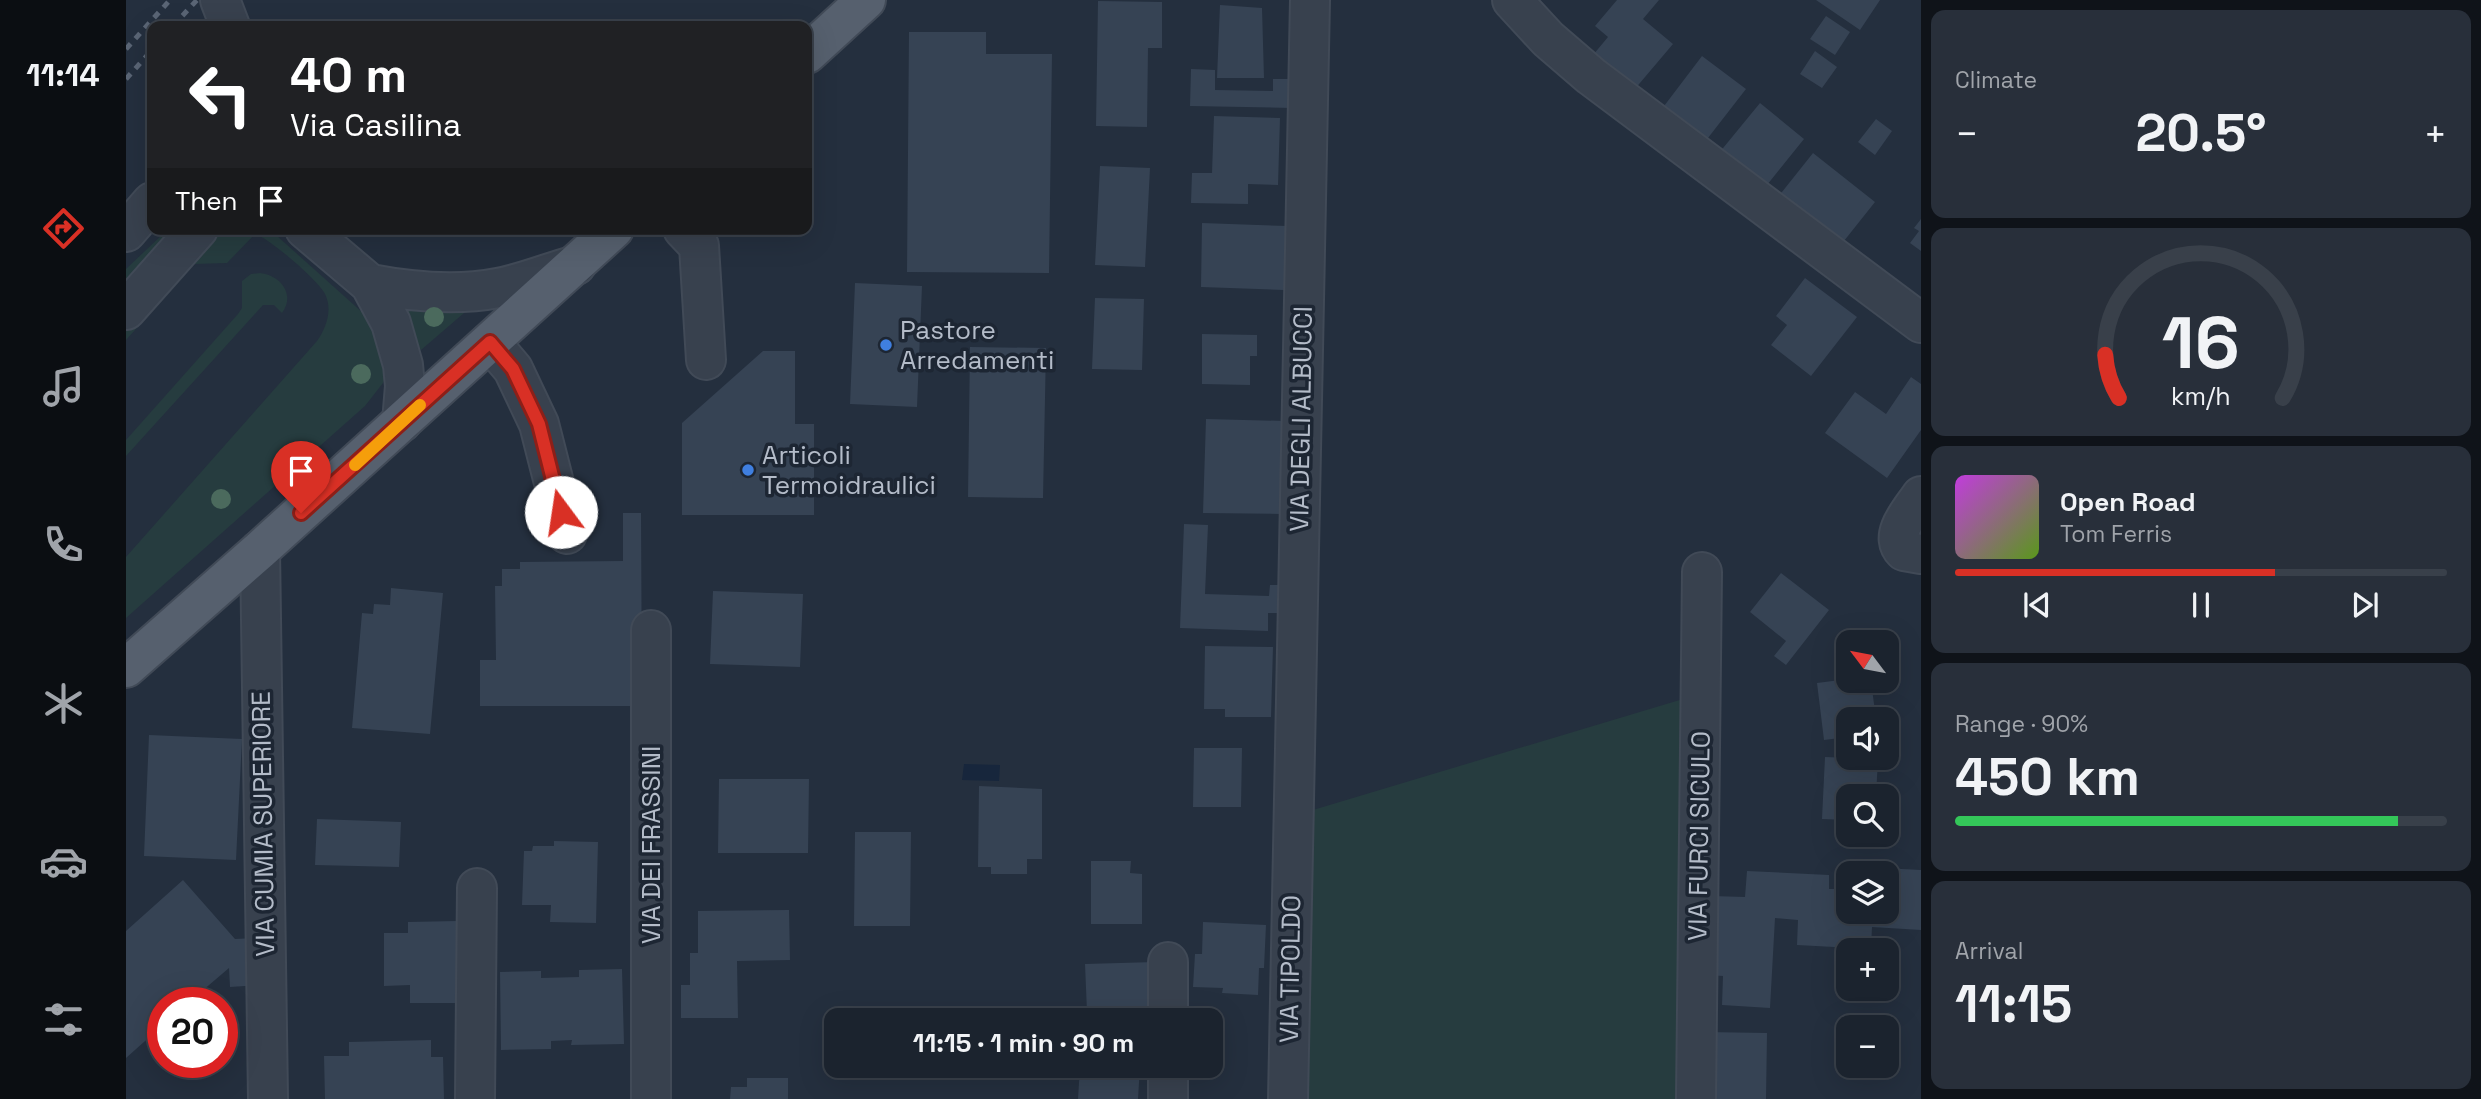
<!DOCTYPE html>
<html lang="en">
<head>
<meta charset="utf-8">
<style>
  :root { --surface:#1b232e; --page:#282f3a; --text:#f1f3f6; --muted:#a0a4aa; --line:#39404a; --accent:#d93025 }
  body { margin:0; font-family:"Space Grotesk",sans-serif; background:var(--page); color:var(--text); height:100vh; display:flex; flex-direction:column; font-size:26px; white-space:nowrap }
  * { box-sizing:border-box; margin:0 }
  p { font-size:23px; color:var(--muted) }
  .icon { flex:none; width:38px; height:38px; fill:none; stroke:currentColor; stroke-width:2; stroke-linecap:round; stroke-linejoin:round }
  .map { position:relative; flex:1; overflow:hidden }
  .drawer { display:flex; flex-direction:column; gap:10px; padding:10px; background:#0f1319; width:560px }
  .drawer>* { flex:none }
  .banner { position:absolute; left:21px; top:21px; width:665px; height:214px; border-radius:14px; box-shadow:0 7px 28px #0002,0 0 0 2px var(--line); background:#202124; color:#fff; overflow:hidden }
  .needle { width:46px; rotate:302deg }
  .buttons { position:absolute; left:1710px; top:630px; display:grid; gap:14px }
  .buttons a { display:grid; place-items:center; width:63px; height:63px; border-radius:14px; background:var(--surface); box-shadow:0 7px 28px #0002,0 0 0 2px var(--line); font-size:35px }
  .speed { position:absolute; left:21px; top:987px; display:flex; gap:14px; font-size:35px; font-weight:700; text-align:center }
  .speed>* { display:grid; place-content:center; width:91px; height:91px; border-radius:50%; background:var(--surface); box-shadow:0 7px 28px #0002,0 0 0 2px var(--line); line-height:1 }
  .speed .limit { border:10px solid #d22; background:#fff; color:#111 }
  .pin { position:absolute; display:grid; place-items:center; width:60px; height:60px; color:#fff; margin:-72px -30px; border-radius:50% 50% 50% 0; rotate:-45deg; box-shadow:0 0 7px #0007 }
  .pin .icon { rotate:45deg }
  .me { position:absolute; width:77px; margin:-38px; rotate:346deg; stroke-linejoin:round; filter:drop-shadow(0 0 5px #0008) }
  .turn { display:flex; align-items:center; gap:24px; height:147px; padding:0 28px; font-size:32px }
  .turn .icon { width:91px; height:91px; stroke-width:2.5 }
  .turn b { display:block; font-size:49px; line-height:60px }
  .then { display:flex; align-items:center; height:66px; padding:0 28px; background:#0003; gap:14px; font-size:26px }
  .big { font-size:52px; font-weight:600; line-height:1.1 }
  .drawer .widget { flex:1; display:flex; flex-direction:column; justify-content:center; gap:10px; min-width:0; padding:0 24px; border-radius:14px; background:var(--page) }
  .drawer .dial { align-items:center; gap:0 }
  .dial svg { height:182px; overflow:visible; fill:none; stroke:var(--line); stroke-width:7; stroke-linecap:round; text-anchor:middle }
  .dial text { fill:var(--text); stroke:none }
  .song { display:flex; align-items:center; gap:21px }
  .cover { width:84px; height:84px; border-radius:10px; background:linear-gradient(135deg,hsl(290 70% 55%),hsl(90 70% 35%)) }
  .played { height:7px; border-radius:4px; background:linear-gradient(90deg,var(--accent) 65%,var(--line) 65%) }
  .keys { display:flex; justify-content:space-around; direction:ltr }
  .heat { display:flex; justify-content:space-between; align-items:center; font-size:38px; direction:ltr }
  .charge { height:10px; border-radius:5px; background:linear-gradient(90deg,#34c759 90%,var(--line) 0) }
  .trip { position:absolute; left:698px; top:1008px; width:399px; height:70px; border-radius:14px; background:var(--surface); box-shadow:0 7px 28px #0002,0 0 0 2px var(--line); font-weight:600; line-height:70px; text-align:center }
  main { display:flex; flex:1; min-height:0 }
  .tab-bar { display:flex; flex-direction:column; width:126px; justify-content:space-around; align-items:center; background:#0b0e12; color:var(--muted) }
  .tab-bar .icon { width:49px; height:49px }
  .tab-bar .on { color:var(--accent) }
  .tab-bar b { font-size:32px; color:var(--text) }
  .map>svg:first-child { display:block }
  .green { fill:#263c3f }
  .water { fill:#17263c }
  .building { fill:#364354; fill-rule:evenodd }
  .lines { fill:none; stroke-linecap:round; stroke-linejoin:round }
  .minor-casing { stroke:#414a57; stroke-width:42 }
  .major-casing { stroke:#414a57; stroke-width:42 }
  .minor { stroke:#38414e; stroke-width:38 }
  .major { stroke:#56606e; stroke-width:38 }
  .rail { stroke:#5a6575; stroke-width:5; stroke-dasharray:7 7; stroke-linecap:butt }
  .tree { fill:#4b6a5d }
  .route-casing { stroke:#8d1f18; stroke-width:18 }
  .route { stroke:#d93025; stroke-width:12 }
  .slow { stroke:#f59e0b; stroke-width:12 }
  .shop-dot { fill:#3f7fe0; stroke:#1d2633; stroke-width:2.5 }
  .labels { text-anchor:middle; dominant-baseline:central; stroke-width:7; stroke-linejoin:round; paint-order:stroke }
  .poi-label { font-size:26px; fill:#b4bcc9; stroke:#1d2633; text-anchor:start }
  .street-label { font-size:26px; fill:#b4bcc9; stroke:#1d2633 }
</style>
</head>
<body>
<main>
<nav class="tab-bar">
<b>11:14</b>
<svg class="icon on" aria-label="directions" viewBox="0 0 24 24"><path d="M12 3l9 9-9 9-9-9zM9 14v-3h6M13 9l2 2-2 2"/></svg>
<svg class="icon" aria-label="music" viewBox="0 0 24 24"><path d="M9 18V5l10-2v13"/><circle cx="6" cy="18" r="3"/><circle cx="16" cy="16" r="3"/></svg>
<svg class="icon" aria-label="phone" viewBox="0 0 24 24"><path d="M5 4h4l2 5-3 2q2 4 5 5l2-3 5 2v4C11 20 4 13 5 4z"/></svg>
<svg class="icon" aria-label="climate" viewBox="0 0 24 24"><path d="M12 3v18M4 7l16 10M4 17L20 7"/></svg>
<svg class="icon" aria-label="car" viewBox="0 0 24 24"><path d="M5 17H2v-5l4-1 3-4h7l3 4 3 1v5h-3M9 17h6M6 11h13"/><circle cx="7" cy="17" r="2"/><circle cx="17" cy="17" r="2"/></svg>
<svg class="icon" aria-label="filters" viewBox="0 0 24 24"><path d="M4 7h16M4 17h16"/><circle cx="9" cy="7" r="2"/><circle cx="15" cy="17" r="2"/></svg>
</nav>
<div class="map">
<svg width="1795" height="1099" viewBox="0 0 1795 1099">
  <rect width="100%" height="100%" fill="#242f3e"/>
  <path class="green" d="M97,229H142L150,235L247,322L263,368L257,383L239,406L0,618V557L191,341C200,328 207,310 199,294C192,280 143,238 129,234L101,263L68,264L0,340V327L80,242Z
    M38,233L43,237L0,286V269Z
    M134,273C154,275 170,294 156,313L148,305H137L0,456V440L112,314L116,308V281L125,274Z
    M260,293L345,307L295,350Z
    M1577,693L1571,1099H1162L1167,816Z"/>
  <path class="water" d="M838,764L874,765L873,781L836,780Z"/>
  <path class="building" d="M1491,0H1533L1517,19L1547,44L1508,90L1467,55L1482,37L1469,26Z
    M1690,0H1754L1734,30Z
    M972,1L1036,2V48H1022L1021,127L970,126Z
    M1094,5L1136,8L1138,78H1091Z
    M1700,16L1724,32L1709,55L1684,39Z
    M783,32H860V54H926L923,273L781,272Z
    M1689,51L1711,67L1696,88L1674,74Z
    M1576,56L1620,89L1575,147L1532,114Z
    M1065,69L1089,70V90L1147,91V79H1166V108L1064,106Z
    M1634,103L1678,139L1637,190L1593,153Z
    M1088,116L1154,118L1152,185L1122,184V204L1065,203L1066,173H1086Z
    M1750,119L1766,131L1749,155L1732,142Z
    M1687,153L1749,202L1714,246L1652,197Z
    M974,166L1024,168L1019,267L969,265Z
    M1795,219V251L1784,243L1793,231L1788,228Z
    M1076,223L1161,226L1158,290L1075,287Z
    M1679,278L1731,317L1685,376L1645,345L1661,325L1650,316Z
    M729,283L796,286L791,407L724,404Z
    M969,298L1018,299L1016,370L966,369Z
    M1076,334L1131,335V356H1124V385L1076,384Z
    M844,347L920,348L917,498L842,497Z
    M637,351H669V424H688V515H556V423Z
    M1785,377L1795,384V430L1761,478L1699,433L1729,392L1760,414Z
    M1080,419L1159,421L1156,514L1077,513Z
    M497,513H515L516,706H354V660H370L369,586H376V569H394V562L497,561Z
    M1058,524L1082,525L1079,594L1143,596L1144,585H1156L1154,613H1142V631L1054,628Z
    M1655,573L1703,610L1660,665L1648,656L1660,641L1624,612Z
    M265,588L317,593L304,734L226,728L236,613L247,614L248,604L264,605Z
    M587,591L677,594L674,667L584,664Z
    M1079,646L1147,647L1145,717H1099V709H1078Z
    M1722,679V681H1745L1750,719H1722V737L1698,740L1691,683Z
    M23,735L116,739L110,860L18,856Z
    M1068,748H1116L1115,807H1067Z
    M1699,757L1752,759L1750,796H1722V820L1696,819Z
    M593,779H683L682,853H592Z
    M853,786L916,789V859H901V874H865V867H852Z
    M191,819L275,822L273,867L189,865Z
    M729,832H785L784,926H728Z
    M428,841L472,842L470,923L424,922L425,905H396L398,851H406L407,846H428Z
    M965,861H1005L1004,873L1016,874V924H965Z
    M1718,866L1795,870V930L1746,927L1745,949L1671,945L1672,920L1649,918L1644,1008L1596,1005L1597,976L1582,975L1586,896L1619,897L1621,871L1703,875V889H1717ZM1722,873H1760V912H1722Z
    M57,880L109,939L130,938L133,985L104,987L103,968L62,1003H37V1025L0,1058V931Z
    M663,910L664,960L611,961L612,1018H555V985H564V953H572V911Z
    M331,921V1003H284V985L258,986V933H282V922Z
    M1077,922L1140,925L1138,968H1133L1132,995L1096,993L1097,988L1067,987L1069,954H1076Z
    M1029,962L1030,1009L961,1012L959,964Z
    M496,969L498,1044L445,1045L446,1040L425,1041V1049L375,1050L374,972L415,971V978L453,977V970Z
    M1579,1032L1641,1033L1640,1099H1578Z
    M305,1040V1057H317L318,1099H199L198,1056H223V1042Z
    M954,1066H1014L1012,1099H952Z
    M621,1078H662V1099H604L605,1087H621Z"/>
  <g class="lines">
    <defs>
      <path id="minor" d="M94,0L104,26
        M1386,0L1422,39L1465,76L1795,323
        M179,229L244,284L265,323L277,365L279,386L276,422
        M557,229L573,246L580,360
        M0,232L26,202
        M244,284C286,292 330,296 372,288C399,283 424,272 450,265
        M0,310L72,229
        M364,342L387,369L413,424L441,534
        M1795,496C1786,510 1762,535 1778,551L1795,554
        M134,550L142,1099
        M1042,1020V962
        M349,1099L351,888
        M525,1099V630
        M1042,1099V1066
        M1162,1099L1184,0
        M1570,1099L1576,572"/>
      <path id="major" d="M681,54L740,0
        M0,668L134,550L488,229"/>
    </defs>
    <use href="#minor" class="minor-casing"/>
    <use href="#major" class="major-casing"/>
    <use href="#minor" class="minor"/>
    <use href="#major" class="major"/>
    <path class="rail" d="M47,26L71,0
      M0,49L44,0
      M0,79L26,50"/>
  </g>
  <g class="tree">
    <circle cx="308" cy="317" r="10"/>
    <circle cx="235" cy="374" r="10"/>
    <circle cx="95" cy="499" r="10"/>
  </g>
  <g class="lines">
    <defs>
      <path id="route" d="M175,513L364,342L387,369L413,424L435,512"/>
    </defs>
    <use href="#route" class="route-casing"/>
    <use href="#route" class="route"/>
    <path class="slow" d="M229,465L294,405"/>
  </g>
  <g class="shop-dot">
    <circle cx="760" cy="345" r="7"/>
    <circle cx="622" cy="470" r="7"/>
  </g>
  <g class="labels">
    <g class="poi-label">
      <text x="774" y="330">Pastore<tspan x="774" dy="30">Arredamenti</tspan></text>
      <text x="636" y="455">Articoli<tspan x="636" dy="30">Termoidraulici</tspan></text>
    </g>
    <g class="street-label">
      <text transform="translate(1175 419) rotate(-89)">VIA DEGLI ALBUCCI</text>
      <text transform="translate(137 824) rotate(-91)">VIA CUMIA SUPERIORE</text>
      <text transform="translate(1573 836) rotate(-89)">VIA FURCI SICULO</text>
      <text transform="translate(525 845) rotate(-90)">VIA DEI FRASSINI</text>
      <text transform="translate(1164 969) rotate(-89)">VIA TIPOLDO</text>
    </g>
  </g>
</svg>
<div class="buttons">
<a><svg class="needle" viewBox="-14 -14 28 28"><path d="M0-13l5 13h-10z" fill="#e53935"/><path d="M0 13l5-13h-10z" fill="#a0a4aa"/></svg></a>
<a><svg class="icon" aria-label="sound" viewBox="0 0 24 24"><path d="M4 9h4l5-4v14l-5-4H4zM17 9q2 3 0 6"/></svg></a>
<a><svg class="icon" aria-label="search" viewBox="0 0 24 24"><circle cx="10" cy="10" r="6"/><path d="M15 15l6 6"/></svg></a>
<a><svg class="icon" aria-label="layers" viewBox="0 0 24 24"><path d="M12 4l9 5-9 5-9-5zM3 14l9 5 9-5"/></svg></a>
<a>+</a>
<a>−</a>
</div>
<div class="speed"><div class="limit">20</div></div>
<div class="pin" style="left:175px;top:513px;background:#d93025"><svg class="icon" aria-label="arrive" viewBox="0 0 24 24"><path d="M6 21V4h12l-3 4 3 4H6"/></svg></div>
<svg class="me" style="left:435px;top:512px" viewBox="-20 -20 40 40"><circle r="19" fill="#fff"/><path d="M0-13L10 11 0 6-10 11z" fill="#d93025"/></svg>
<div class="trip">11:15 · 1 min · 90 m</div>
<div class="banner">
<div class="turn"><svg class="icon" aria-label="left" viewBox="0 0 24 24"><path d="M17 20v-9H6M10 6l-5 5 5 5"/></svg><div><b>40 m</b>Via Casilina</div></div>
<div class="then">Then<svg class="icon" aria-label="arrive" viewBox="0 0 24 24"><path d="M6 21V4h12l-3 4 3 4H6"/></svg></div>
</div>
</div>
<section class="drawer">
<div class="widget"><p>Climate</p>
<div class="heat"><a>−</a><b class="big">20.5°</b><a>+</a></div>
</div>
<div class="widget dial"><svg viewBox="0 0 100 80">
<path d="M14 69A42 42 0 1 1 86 69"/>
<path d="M14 69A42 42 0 0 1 8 50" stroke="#d93025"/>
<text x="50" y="56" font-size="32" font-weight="700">16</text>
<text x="50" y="72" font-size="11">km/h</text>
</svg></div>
<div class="widget">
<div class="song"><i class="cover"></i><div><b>Open Road</b><p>Tom Ferris</p></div></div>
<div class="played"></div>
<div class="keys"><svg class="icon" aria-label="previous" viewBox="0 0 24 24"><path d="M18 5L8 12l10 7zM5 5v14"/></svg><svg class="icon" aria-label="pause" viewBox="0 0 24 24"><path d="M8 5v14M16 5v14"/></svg><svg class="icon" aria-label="next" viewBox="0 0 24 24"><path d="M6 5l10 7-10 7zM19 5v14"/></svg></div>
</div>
<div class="widget"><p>Range · 90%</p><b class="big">450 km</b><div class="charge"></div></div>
<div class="widget"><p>Arrival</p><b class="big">11:15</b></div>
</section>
</main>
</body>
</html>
